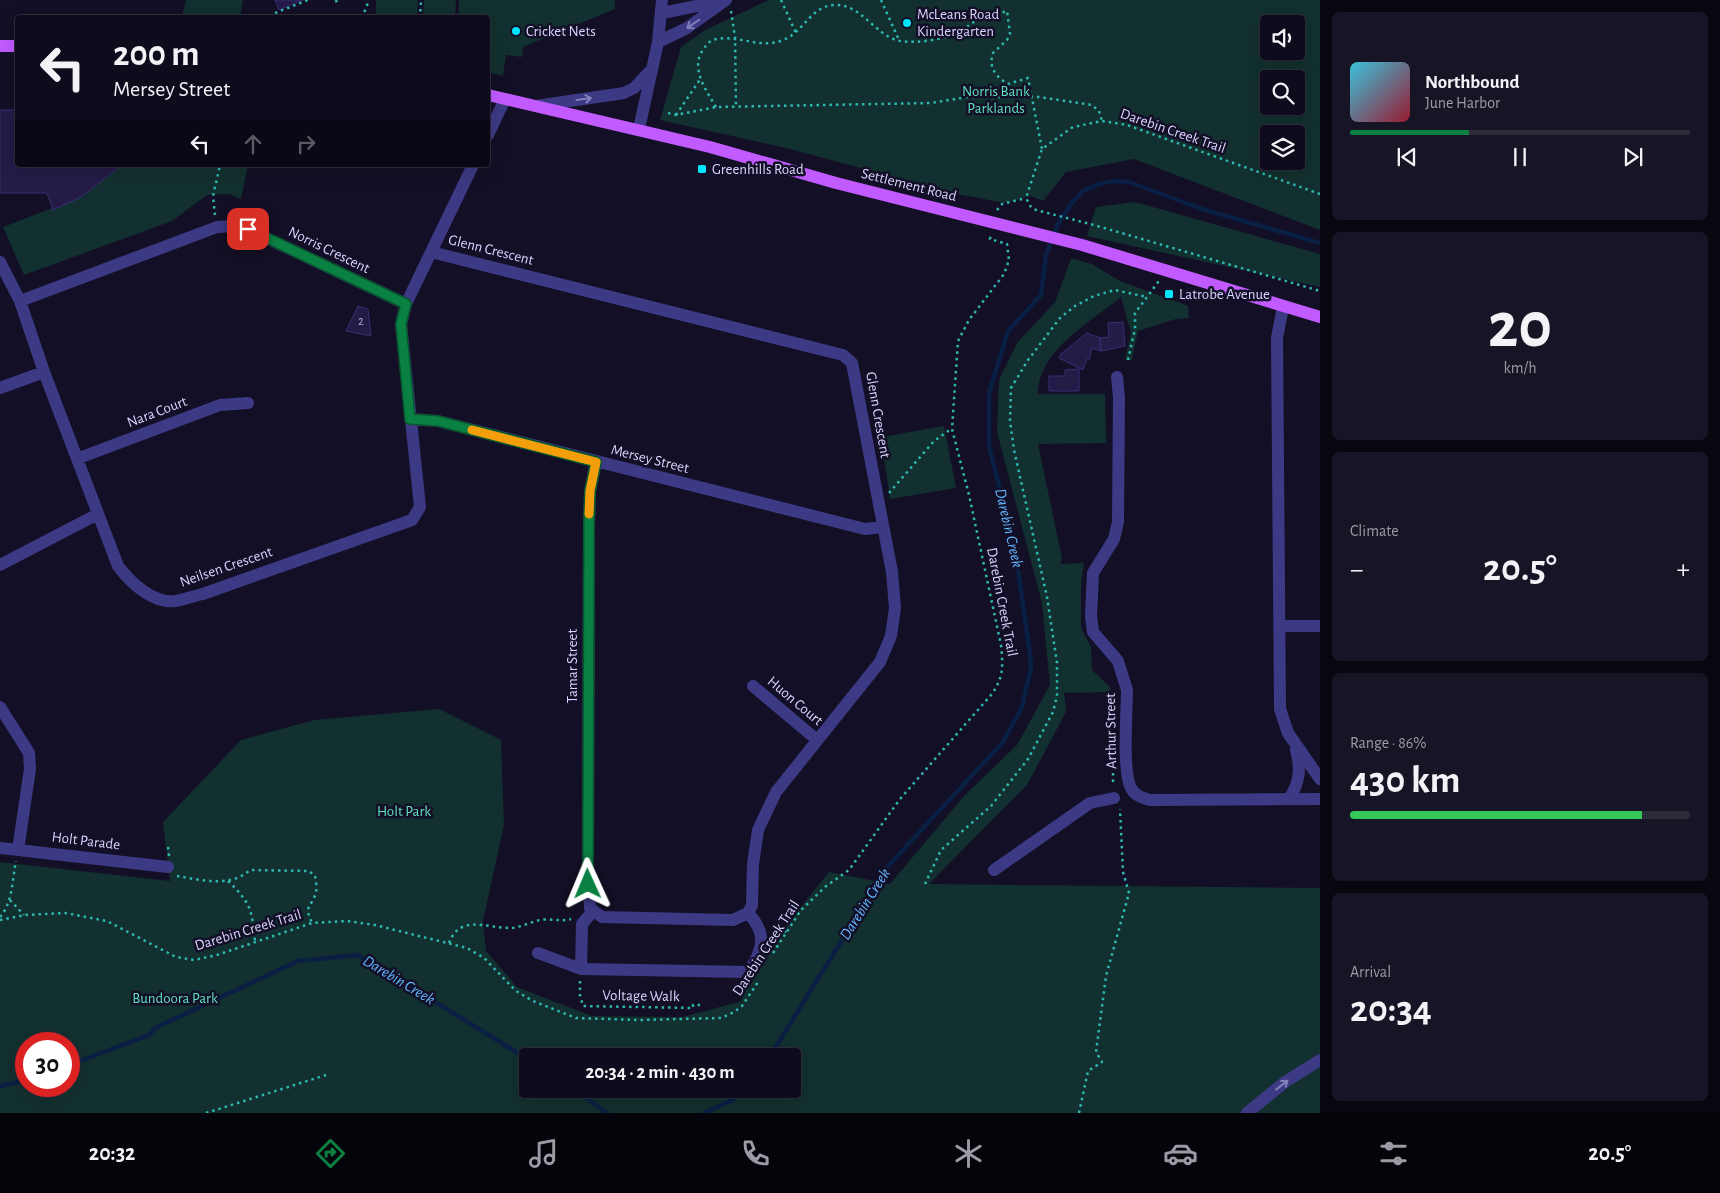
<!DOCTYPE html>
<html lang="en">
<head>
<meta charset="utf-8">
<style>
  :root { --surface:#0e0b1c; --page:#171425; --text:#f1f3f6; --muted:#9b9ba3; --line:#2e2b3b; --accent:#0b8043 }
  body { margin:0; font-family:"Alegreya Sans",sans-serif; background:var(--page); color:var(--text); height:100vh; display:flex; flex-direction:column; font-size:19px; white-space:nowrap }
  * { box-sizing:border-box; margin:0 }
  p { font-size:16px; color:var(--muted) }
  .icon { flex:none; width:28px; height:28px; fill:none; stroke:currentColor; stroke-width:2; stroke-linecap:round; stroke-linejoin:round }
  .map { position:relative; flex:1; overflow:hidden }
  .panel { display:flex; flex-direction:column; gap:12px; padding:12px; background:#08060f; width:400px }
  .panel>* { flex:none }
  .top-card { position:absolute; left:15px; top:15px; width:475px; height:152px; border-radius:5px; box-shadow:0 5px 20px #0002,0 0 0 1px var(--line); background:#0e0b1c; color:var(--text); overflow:hidden }
  .tools { position:absolute; left:1260px; top:15px; display:grid; gap:10px }
  .tools a { display:grid; place-items:center; width:45px; height:45px; border-radius:5px; background:var(--surface); box-shadow:0 5px 20px #0002,0 0 0 1px var(--line); font-size:25px }
  .speed { position:absolute; left:15px; top:1032px; display:flex; gap:10px; font-size:25px; font-weight:700; text-align:center }
  .speed>* { display:grid; place-content:center; width:65px; height:65px; border-radius:50%; background:var(--surface); box-shadow:0 5px 20px #0002,0 0 0 1px var(--line); line-height:1 }
  .speed .limit { border:8px solid #d22; background:#fff; color:#111 }
  .pin { position:absolute; display:grid; place-items:center; width:42px; height:42px; color:#fff; margin:-21px; border-radius:10px; box-shadow:0 2px 8px #0006 }
  .me { position:absolute; width:55px; margin:-28px; rotate:359deg; stroke-linejoin:round; filter:drop-shadow(0 0 4px #0008) }
  .turn { display:flex; align-items:center; gap:18px; height:105px; padding:0 15px; font-size:22px }
  .turn .icon { width:65px; height:65px; stroke-width:2.5 }
  .turn b { display:block; font-size:35px; line-height:42px }
  .lanes { display:flex; align-items:center; height:48px; padding:0 15px; background:#0003; justify-content:center; gap:25px; direction:ltr }
  .lanes .off { opacity:.35 }
  .big { font-size:38px; font-weight:700; line-height:1.1 }
  .panel .widget { flex:1; display:flex; flex-direction:column; justify-content:center; gap:8px; min-width:0; padding:0 18px; border-radius:8px; background:var(--page) }
  .panel .dial { align-items:center; gap:0 }
  .dial b { font-size:65px; line-height:1 }
  .song { display:flex; align-items:center; gap:15px }
  .cover { width:60px; height:60px; border-radius:8px; background:linear-gradient(135deg,hsl(190 70% 55%),hsl(350 70% 35%)) }
  .played { height:5px; border-radius:2px; background:linear-gradient(90deg,var(--accent) 35%,var(--line) 35%) }
  .keys { display:flex; justify-content:space-around; direction:ltr }
  .heat { display:flex; justify-content:space-between; align-items:center; font-size:28px; direction:ltr }
  .charge { height:8px; border-radius:4px; background:linear-gradient(90deg,#34c759 86%,var(--line) 0) }
  .trip { position:absolute; left:519px; top:1048px; width:282px; height:50px; border-radius:5px; background:var(--surface); box-shadow:0 5px 20px #0002,0 0 0 1px var(--line); font-weight:700; line-height:50px; text-align:center }
  .dock { display:flex; height:80px; justify-content:space-around; align-items:center; background:#06040b; color:var(--muted) }
  .dock .icon { width:35px; height:35px }
  .dock .selected { color:var(--accent) }
  .dock b { font-size:22px; color:var(--text) }
  main { display:flex; flex:1; min-height:0 }
  .map>svg:first-child { display:block }
  .green { fill:#12302f; fill-rule:evenodd }
  .lines { fill:none; stroke-linecap:round; stroke-linejoin:round }
  .stream { stroke:#0a1f44; stroke-width:4.5 }
  .building { fill:#241b47; stroke:#3b2d73 }
  .path { stroke:#2fb8b0; stroke-width:2.5; stroke-dasharray:2.5 4; stroke-linecap:butt }
  .minor { stroke:#3d3a85; stroke-width:12 }
  .major { stroke:#c25bff; stroke-width:12 }
  .oneway { stroke:#837fbc }
  .route-casing { stroke:#07532c; stroke-width:12 }
  .route { stroke:#0b8043; stroke-width:9 }
  .slow { stroke:#f59e0b; stroke-width:9 }
  .poi-dot { fill:#00e5ff; stroke:#130f26; stroke-width:2 }
  .labels { text-anchor:middle; dominant-baseline:central; stroke-width:5; stroke-linejoin:round; paint-order:stroke }
  .number-label { font-size:12px; fill:#aca6d1 }
  .poi-label { font-size:15px; fill:#d9d4ff; stroke:#130f26; text-anchor:start }
  .park-label { font-size:15px; fill:#5fe0c0; stroke:#130f26 }
  .street-label { font-size:15px; fill:#d9d4ff; stroke:#130f26 }
  .water-label { font-size:16px; font-style:italic; fill:#62b6ff; stroke:#130f26 }
</style>
</head>
<body>
<main>
<div class="map">
<svg width="1320" height="1113" viewBox="0 0 1320 1113">
  <rect width="100%" height="100%" fill="#130f26"/>
  <path class="green" d="M186,0H243L240,17H182Z
    M376,0H418L417,17H376Z
    M424,0H456L455,17H423Z
    M459,0H615V9L523,47L522,57L506,55L503,76L488,72V18L458,17Z
    M769,0H1320V230L1134,159L1066,172L1043,201L1031,196L1005,203L962,195L786,148L660,120L681,47L705,30ZM1269,24H1296V51H1269ZM1269,79H1296V106H1269ZM1269,134H1296V161H1269Z
    M122,165H248L241,199L229,194L207,195L172,221L24,275L3,227L81,197Z
    M1135,202L1320,254V287L1087,236L1096,207Z
    M1071,258L1092,264L1120,281L1188,306L1189,318L1176,319L1138,331L1132,360H1125L1131,333L1121,297C1090,323 1039,349 1038,394H1105L1106,443L1038,444L1062,558L1060,564L1084,563L1081,585V628L1091,647L1092,670L1110,687V692L1064,693L1066,712L1027,785L929,884L1320,888V1113H0V862L170,881L163,822L241,740L314,720L439,709L501,740L504,825L483,921L486,951L517,987L592,1016L683,1017L742,1001L743,988L779,934L829,872L890,884L964,796L1017,745L1050,685L1042,603L997,432L999,380L1017,343L1055,302ZM26,1044H69V1086H26ZM528,1056H792V1089H528Z
    M944,426L956,488L890,499L881,437Z"/>
  <g class="lines">
    <path class="stream" d="M770,1056L888,866L1003,742L1022,707L1031,667L1030,654L1015,548L989,446V393L1008,331L1041,295L1046,255L1058,224L1072,203L1083,191L1099,184L1113,181L1129,182L1202,209L1320,243
      M69,1065L149,1035L155,1028L298,961L358,955L528,1059
      M0,1086L26,1080
      M574,1089L607,1113
      M704,1113L733,1100L744,1089"/>
  </g>
  <path class="building" d="M275,0H303L279,10Z
    M0,110H18V165H122L81,197L53,210L47,193H0Z
    M358,306L368,309L371,336L346,331Z
    M1123,322L1125,346L1101,351L1100,338L1109,337L1108,323Z
    M1087,333L1100,338L1101,351L1092,348L1089,360L1087,359L1083,370L1059,358L1061,354Z
    M1079,369V391H1049V376H1065V370Z"/>
  <g class="lines">
    <path class="path" d="M336,0L337,4
      M781,0L796,33
      M881,0L899,40
      M731,11L735,37L736,107
      M275,13L308,0
      M362,18L369,0
      M420,18L421,0
      M716,107C702,84 686,61 712,40C738,33 758,50 783,40C804,32 811,6 834,5C861,3 875,36 900,41C918,44 947,39 963,30C969,26 975,20 982,17C990,14 999,14 1007,11L1010,34L1007,40L993,53C988,67 996,77 1008,84L1028,78L1042,149
      M668,113L676,115L716,107L931,103L967,97H1039L1092,105L1099,111L1102,121
      M676,115L701,78
      M1320,194L1127,125L1102,121L1073,127L1042,149L1026,198L1031,207L1036,210L1094,225L1320,291
      M997,210L1002,204L1026,198
      M215,215L213,196L220,165
      M1128,360L1135,329V313L1159,281
      M889,493L934,441L951,429
      M1113,773V785
      M168,847L169,856
      M177,876C201,880 230,888 250,870L309,871L315,876C316,880 317,888 316,892C312,908 303,904 312,923
      M228,881C251,903 252,910 255,941
      M925,884L941,850L991,806L1028,759L1053,712L1057,696V663L1047,597L1014,450L1010,421L1011,388L1028,360L1060,318L1075,306L1094,296L1115,290L1147,297
      M10,900L24,915
      M0,917C13,902 12,880 16,861
      M0,920L25,915L65,913L107,921L176,957L194,960L217,955L312,923L347,921L375,925L467,948L484,958L516,991L533,1001L576,1018L640,1020L721,1018L734,1012L742,1006L758,982
      M772,926L787,932
      M449,943C460,914 486,928 510,928C520,928 530,922 540,920C550,918 561,922 571,919
      M773,953L801,910L825,887L849,870L900,799L991,695C1004,678 1003,665 1001,645L969,495L952,429L958,341L969,320L1004,274L1009,260L1007,244L990,239L991,235
      M580,981V995L583,1006L693,1008V1005H702
      M206,1113L326,1075
      M1079,1113L1088,1071L1102,1062L1096,1052L1106,976L1129,893L1123,872L1120,809"/>
    <path class="minor" d="M662,13L721,1
      M658,42L687,28L726,0
      M536,106L624,93L634,88L651,70
      M639,129L658,42L662,0
      M488,135L505,99
      M431,252L843,355L852,363L892,572L895,608L891,636L880,662L776,792L758,830L753,864L752,905L748,913L733,920L602,917L590,908L588,871L589,523L590,491L596,462
      M0,262L20,301L217,227L235,226L258,234L406,304L473,165
      M20,301L44,372L118,566C131,583 153,604 176,601C185,599 194,596 203,594L412,520L420,507L401,324L406,304
      M1283,307L1277,338L1280,709L1288,733L1320,779
      M1117,377L1119,398L1118,522L1114,539L1093,573L1091,616L1093,632L1118,661L1127,690C1127,711 1122,771 1131,788C1135,796 1143,798 1150,800L1320,799
      M0,388L44,372
      M410,419L438,421L865,529L882,527
      M79,458L220,405L248,403
      M0,565L98,514
      M1279,626H1320
      M753,686L817,740
      M0,707L29,753L30,769L18,850
      M1289,799C1300,782 1301,769 1296,750
      M0,848L168,867
      M994,870L1090,803L1114,798
      M538,953L581,969L748,972C763,950 768,934 748,913
      M581,969L582,924L593,911
      M1247,1113L1285,1082L1320,1060"/>
    <path class="major" d="M0,46H18
      M488,95L710,147L836,183L1082,245L1320,317"/>
  </g>
  <defs><path id="oneway-shaft" d="M-6 0H5M1.5-3L5.5 0L1.5 3" fill="none" stroke-width="1.6" stroke-linecap="round" stroke-linejoin="round" transform="scale(1.25)"/></defs>
  <g class="oneway">
    <use href="#oneway-shaft" transform="translate(693 24) rotate(145)"/>
    <use href="#oneway-shaft" transform="translate(584 99) rotate(-8)"/>
    <use href="#oneway-shaft" transform="translate(1282 1085) rotate(-38)"/>
  </g>
  <g class="lines">
    <defs>
      <path id="route" d="M248,229L406,304L401,324L410,419L438,421L596,462L590,491L589,523L588,884"/>
    </defs>
    <use href="#route" class="route-casing"/>
    <use href="#route" class="route"/>
    <path class="slow" d="M472,430L596,462L590,491L589,514"/>
  </g>
  <g class="poi-dot">
    <circle cx="907" cy="23" r="5"/>
    <circle cx="516" cy="31" r="5"/>
    <rect x="697" y="164" width="10" height="10" rx="2.5"/>
    <rect x="1164" y="289" width="10" height="10" rx="2.5"/>
  </g>
  <g class="labels">
    <g class="number-label">
      <text x="361" y="321">2</text>
    </g>
    <g class="poi-label">
      <text x="917" y="14">McLeans Road<tspan x="917" dy="17">Kindergarten</tspan></text>
      <text x="526" y="31">Cricket Nets</text>
      <text x="712" y="169">Greenhills Road</text>
      <text x="1179" y="294">Latrobe Avenue</text>
    </g>
    <g class="park-label">
      <text x="996" y="91">Norris Bank<tspan x="996" dy="17">Parklands</tspan></text>
      <text x="404" y="811">Holt Park</text>
      <text x="175" y="998">Bundoora Park</text>
    </g>
    <g class="street-label">
      <text transform="translate(1173 131) rotate(19)">Darebin Creek Trail</text>
      <text transform="translate(909 185) rotate(14)">Settlement Road</text>
      <text transform="translate(329 250) rotate(26)">Norris Crescent</text>
      <text transform="translate(491 250) rotate(14)">Glenn Crescent</text>
      <text transform="translate(157 412) rotate(-21)">Nara Court</text>
      <text transform="translate(878 415) rotate(80)">Glenn Crescent</text>
      <text transform="translate(650 459) rotate(14)">Mersey Street</text>
      <text transform="translate(226 567) rotate(-19)">Neilsen Crescent</text>
      <text transform="translate(1002 602) rotate(79)">Darebin Creek Trail</text>
      <text transform="translate(572 666) rotate(-90)">Tamar Street</text>
      <text transform="translate(795 701) rotate(40)">Huon Court</text>
      <text transform="translate(1111 731) rotate(-91)">Arthur Street</text>
      <text transform="translate(86 841) rotate(7)">Holt Parade</text>
      <text transform="translate(248 930) rotate(-17)">Darebin Creek Trail</text>
      <text transform="translate(766 948) rotate(-57)">Darebin Creek Trail</text>
      <text transform="translate(641 996) rotate(1)">Voltage Walk</text>
    </g>
    <g class="water-label">
      <text transform="translate(1009 528) rotate(77)">Darebin Creek</text>
      <text transform="translate(865 904) rotate(-58)">Darebin Creek</text>
      <text transform="translate(399 980) rotate(31)">Darebin Creek</text>
    </g>
  </g>
</svg>
<div class="tools">
<a><svg class="icon" aria-label="sound" viewBox="0 0 24 24"><path d="M4 9h4l5-4v14l-5-4H4zM17 9q2 3 0 6"/></svg></a>
<a><svg class="icon" aria-label="search" viewBox="0 0 24 24"><circle cx="10" cy="10" r="6"/><path d="M15 15l6 6"/></svg></a>
<a><svg class="icon" aria-label="layers" viewBox="0 0 24 24"><path d="M12 4l9 5-9 5-9-5zM3 14l9 5 9-5"/></svg></a>
</div>
<div class="speed"><div class="limit">30</div></div>
<div class="pin" style="left:248px;top:229px;background:#d93025"><svg class="icon" aria-label="arrive" viewBox="0 0 24 24"><path d="M6 21V4h12l-3 4 3 4H6"/></svg></div>
<svg class="me" style="left:588px;top:884px" viewBox="-20 -20 40 40"><path d="M0-17L14 15 0 8-14 15z" fill="#0b8043" stroke="#fff" stroke-width="4"/></svg>
<div class="trip">20:34 · 2 min · 430 m</div>
<div class="top-card">
<div class="turn"><svg class="icon" aria-label="left" viewBox="0 0 24 24"><path d="M17 20v-9H6M10 6l-5 5 5 5"/></svg><div><b>200 m</b>Mersey Street</div></div>
<div class="lanes"><svg class="icon" aria-label="left" viewBox="0 0 24 24"><path d="M17 20v-9H6M10 6l-5 5 5 5"/></svg><svg class="icon off" aria-label="ahead" viewBox="0 0 24 24"><path d="M12 20V5M6 11l6-6 6 6"/></svg><svg class="icon off" aria-label="right" viewBox="0 0 24 24"><path d="M7 20v-9h11M14 6l5 5-5 5"/></svg></div>
</div>
</div>
<section class="panel">
<div class="widget">
<div class="song"><i class="cover"></i><div><b>Northbound</b><p>June Harbor</p></div></div>
<div class="played"></div>
<div class="keys"><svg class="icon" aria-label="previous" viewBox="0 0 24 24"><path d="M18 5L8 12l10 7zM5 5v14"/></svg><svg class="icon" aria-label="pause" viewBox="0 0 24 24"><path d="M8 5v14M16 5v14"/></svg><svg class="icon" aria-label="next" viewBox="0 0 24 24"><path d="M6 5l10 7-10 7zM19 5v14"/></svg></div>
</div>
<div class="widget dial"><b>20</b><p>km/h</p></div>
<div class="widget"><p>Climate</p>
<div class="heat"><a>−</a><b class="big">20.5°</b><a>+</a></div>
</div>
<div class="widget"><p>Range · 86%</p><b class="big">430 km</b><div class="charge"></div></div>
<div class="widget"><p>Arrival</p><b class="big">20:34</b></div>
</section>
</main>
<nav class="dock">
<b>20:32</b>
<svg class="icon selected" aria-label="directions" viewBox="0 0 24 24"><path d="M12 3l9 9-9 9-9-9zM9 14v-3h6M13 9l2 2-2 2"/></svg>
<svg class="icon" aria-label="music" viewBox="0 0 24 24"><path d="M9 18V5l10-2v13"/><circle cx="6" cy="18" r="3"/><circle cx="16" cy="16" r="3"/></svg>
<svg class="icon" aria-label="phone" viewBox="0 0 24 24"><path d="M5 4h4l2 5-3 2q2 4 5 5l2-3 5 2v4C11 20 4 13 5 4z"/></svg>
<svg class="icon" aria-label="climate" viewBox="0 0 24 24"><path d="M12 3v18M4 7l16 10M4 17L20 7"/></svg>
<svg class="icon" aria-label="car" viewBox="0 0 24 24"><path d="M5 17H2v-5l4-1 3-4h7l3 4 3 1v5h-3M9 17h6M6 11h13"/><circle cx="7" cy="17" r="2"/><circle cx="17" cy="17" r="2"/></svg>
<svg class="icon" aria-label="filters" viewBox="0 0 24 24"><path d="M4 7h16M4 17h16"/><circle cx="9" cy="7" r="2"/><circle cx="15" cy="17" r="2"/></svg>
<b>20.5°</b>
</nav>
</body>
</html>
